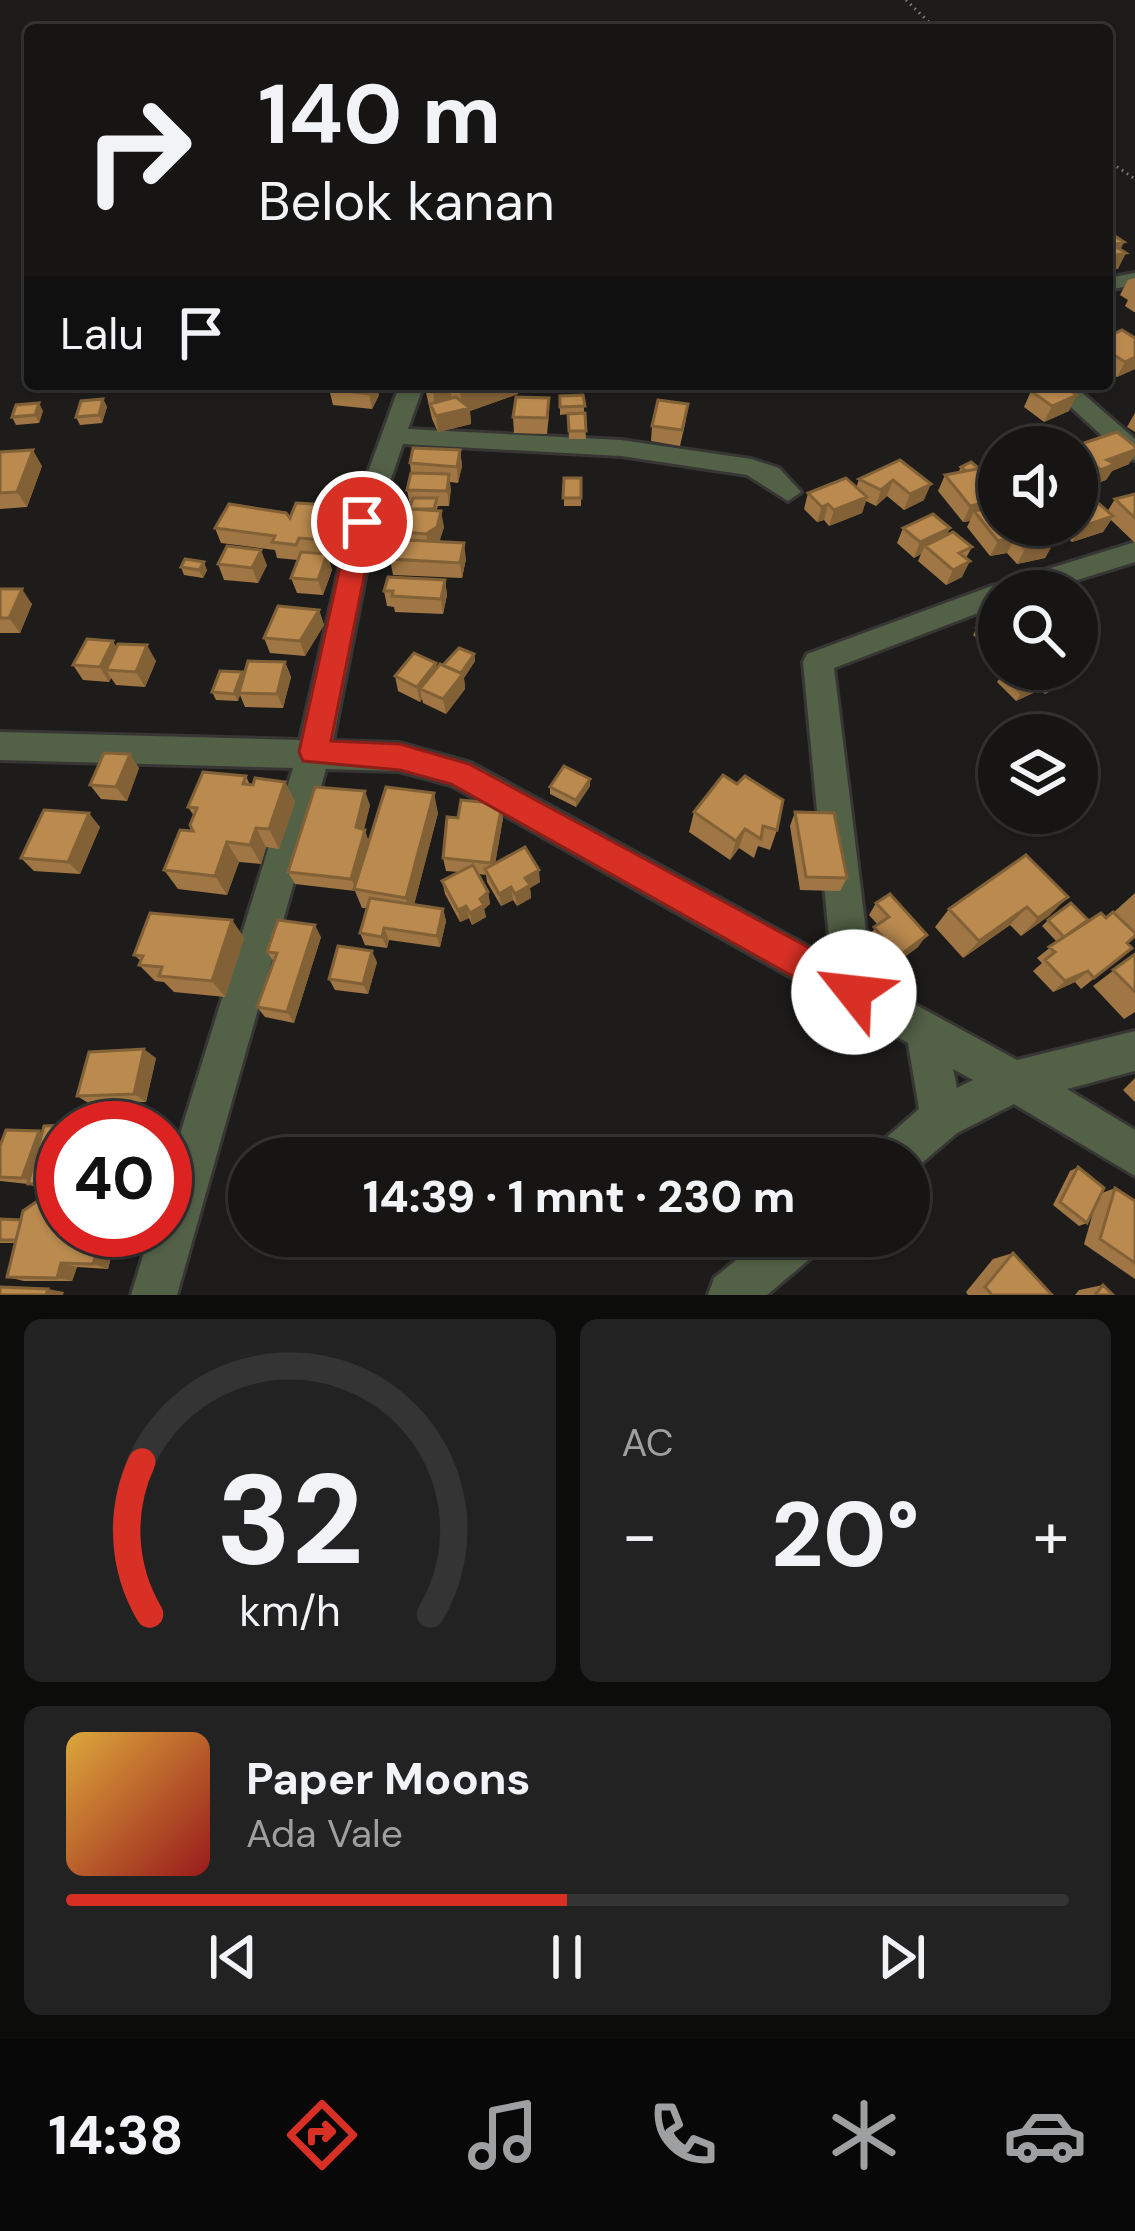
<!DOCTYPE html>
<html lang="id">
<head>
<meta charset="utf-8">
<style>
  :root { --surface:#161514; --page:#232222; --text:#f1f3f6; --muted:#9e9fa0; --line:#353434; --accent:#d93025 }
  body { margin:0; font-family:"DM Sans",sans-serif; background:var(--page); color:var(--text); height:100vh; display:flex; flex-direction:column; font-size:45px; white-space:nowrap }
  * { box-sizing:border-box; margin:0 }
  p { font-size:39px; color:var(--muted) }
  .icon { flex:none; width:66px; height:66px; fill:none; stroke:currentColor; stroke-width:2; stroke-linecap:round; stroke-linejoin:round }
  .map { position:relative; height:1295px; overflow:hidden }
  .drawer { display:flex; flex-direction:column; gap:24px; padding:24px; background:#0c0c0b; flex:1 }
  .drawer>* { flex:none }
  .banner { position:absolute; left:24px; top:24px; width:1089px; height:366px; border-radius:12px; box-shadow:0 3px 9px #0004,0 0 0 3px var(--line); background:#161514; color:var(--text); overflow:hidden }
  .controls { position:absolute; left:978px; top:426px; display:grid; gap:24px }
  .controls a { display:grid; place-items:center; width:120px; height:120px; border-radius:50%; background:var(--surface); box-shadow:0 3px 9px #0004,0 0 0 3px var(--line); font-size:60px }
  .speed { position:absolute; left:36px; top:1101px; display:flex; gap:24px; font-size:60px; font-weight:700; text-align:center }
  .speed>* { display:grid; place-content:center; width:156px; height:156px; border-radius:50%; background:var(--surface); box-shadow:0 3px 9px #0004,0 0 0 3px var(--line); line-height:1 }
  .speed .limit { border:18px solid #d22; background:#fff; color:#111 }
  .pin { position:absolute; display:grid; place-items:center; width:102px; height:102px; color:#fff; margin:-51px; border:6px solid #fff; border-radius:50%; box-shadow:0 3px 12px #0007 }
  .me { position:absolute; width:132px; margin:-66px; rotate:299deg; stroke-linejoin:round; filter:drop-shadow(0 0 9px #0008) }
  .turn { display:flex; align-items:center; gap:42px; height:252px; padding:0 36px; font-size:54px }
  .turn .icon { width:156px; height:156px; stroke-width:2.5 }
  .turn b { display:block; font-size:84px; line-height:102px }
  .then { display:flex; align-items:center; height:114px; padding:0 36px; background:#0003; gap:24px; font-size:45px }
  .big { font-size:90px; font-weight:800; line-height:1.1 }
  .drawer .tile { flex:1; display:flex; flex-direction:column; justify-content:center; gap:18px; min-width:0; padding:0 42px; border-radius:18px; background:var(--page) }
  .drawer .dial { align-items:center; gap:0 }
  .dial svg { height:312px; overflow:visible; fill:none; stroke:var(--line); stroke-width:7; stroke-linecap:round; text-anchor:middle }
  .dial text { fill:var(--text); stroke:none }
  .song { display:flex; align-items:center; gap:36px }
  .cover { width:144px; height:144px; border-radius:18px; background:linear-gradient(135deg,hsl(40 70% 55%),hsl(0 70% 35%)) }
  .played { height:12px; border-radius:6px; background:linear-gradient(90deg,var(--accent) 50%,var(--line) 50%) }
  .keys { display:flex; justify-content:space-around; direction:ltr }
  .heat { display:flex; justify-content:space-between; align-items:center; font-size:66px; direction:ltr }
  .drawer .tiles { flex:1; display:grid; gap:24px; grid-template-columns:1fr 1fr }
  .tile:last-child { grid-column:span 2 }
  .trip { position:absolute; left:228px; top:1137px; width:702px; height:120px; border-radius:60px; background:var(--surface); box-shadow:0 3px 9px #0004,0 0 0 3px var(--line); font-weight:800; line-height:120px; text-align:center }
  .tab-bar { display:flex; height:192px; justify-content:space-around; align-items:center; background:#090808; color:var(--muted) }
  .tab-bar .icon { width:84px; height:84px }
  .tab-bar .on { color:var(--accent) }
  .tab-bar b { font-size:54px; color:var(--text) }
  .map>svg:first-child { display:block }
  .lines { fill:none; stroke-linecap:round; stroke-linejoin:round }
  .minor-casing { stroke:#373634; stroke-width:6 }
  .path { stroke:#838281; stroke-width:3; stroke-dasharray:1.5 4.5; stroke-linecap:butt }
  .minor { fill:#536147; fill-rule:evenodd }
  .wall { fill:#a07744 }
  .shaded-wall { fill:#826137 }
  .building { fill:#ba8a4f; stroke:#826137; stroke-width:3 }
  .route { fill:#d93025; stroke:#8d1f18; stroke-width:3 }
</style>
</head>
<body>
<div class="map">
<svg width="1135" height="1295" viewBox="0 0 1135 1295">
  <rect width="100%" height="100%" fill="#1d1c1a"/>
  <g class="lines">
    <defs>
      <path id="minor" d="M1135,273V285L1107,290V278Z
        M400,384H424L408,429L621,440L751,459L779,468L801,492L788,501L747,475L621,456L403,444L376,522L333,741L399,743L471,763L831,959L803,662L807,654L989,587L1135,542V562L1042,591H999V605L834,668L872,981L1017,1060L1135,1031V1071L1067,1089L1135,1130V1176L1014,1104L957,1133L909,1174V1158H873L880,1143L919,1109L908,1043L451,785L399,771L326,769L177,1295H131L151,1230H165V1183L293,768L0,760V732L300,740L350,522ZM953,1069L973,1080L957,1088Z
        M1046,384H1072L1135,439V460L1126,458Z
        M766,1236H825L818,1252L767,1295H708L714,1278Z"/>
    </defs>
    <use href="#minor" class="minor-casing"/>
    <path class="path" d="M906,0L937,30
      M1107,160L1135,179"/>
    <use href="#minor" class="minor"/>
  </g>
  <path class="wall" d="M1135,278V312H1134L1125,306L1128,300L1120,295L1128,280Z
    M1107,337L1135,369L1117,377L1107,371Z
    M424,384H518V394L470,411L471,424L438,432L432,419Z
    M329,389L379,395L372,409L333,405Z
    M1031,391L1069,411L1044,422L1024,407Z
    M583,395L586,439H569L568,414L560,415V396Z
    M103,399L107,407L102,423L80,425L76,417Z
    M43,411L39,423L16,425L12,417Z
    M1135,413V432L1127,427Z
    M549,414L547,434L514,433L513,417Z
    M686,420L680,446L651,441L652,426Z
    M1077,447L1129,464L1112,471L1106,480L1092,485L1084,479L1077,481Z
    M460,450L462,466L458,483L450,482L449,506H438L436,511L444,527L439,542L466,559L462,578L393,575L390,559L404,549L405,544L403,532L410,506L407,490L411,473L410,463Z
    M0,452L42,466L27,507L0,509Z
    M900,460L924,500L904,510L887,496L876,506L866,501L862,513L829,526L824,520L817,522L804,509L808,493L856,488L859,479Z
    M961,467L981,474L999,525L1054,542L1045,558L1017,564L1007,553L990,556L967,527L970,521L963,522L938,491L945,475L958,473Z
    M564,478H581V506H564Z
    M1135,494V543L1111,520L1103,532L1072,542L1053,525H1077V500L1107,512L1115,499Z
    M349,506L352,522L348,532L349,536L341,557L328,556L332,570L323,595L297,593L291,578L298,560L277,558L275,550L221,543L215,528L290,518Z
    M903,528L947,535L972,547L966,558L962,577L946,585L918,561L921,554L914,558L897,543Z
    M218,564L267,565L258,583L224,580Z
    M181,567L207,570L203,578L184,575Z
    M445,580L447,595L443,614L395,612L394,607L387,606L384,591Z
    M0,589L32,604L20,633H0Z
    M319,610L324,625L305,656L270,653L264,638Z
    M999,619V666L986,651L988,648L973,635L977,628Z
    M117,647L156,661L145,687L116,685L111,678L109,682L83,680L73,665Z
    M474,654L475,661L464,678L465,689L446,714L423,703L422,699L420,702L398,691L395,676L443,665Z
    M285,662L291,677L283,708L245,707L240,695L238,701L216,700L212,692L242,672L244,676Z
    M1002,669H1021L1033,680L1036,675L1064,679L1059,686L1045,694L1036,687L1033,693L1016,701L997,682L1002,675L1006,673Z
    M139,768L127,801L101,799L90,785Z
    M246,776L250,785L285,782L295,802L279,849L266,847L261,864L239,862L227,895L178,889L164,870L193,831L194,816L188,807Z
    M590,786L576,807L550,794V787Z
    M370,805L364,829L369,842L438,813L414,905L443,909L446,921L440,947L389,940L387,948L365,945L360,933L367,908H362L355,891L295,884L288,872Z
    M694,812L777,830L770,850L758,846L754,858L739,848L730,860L689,832Z
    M795,812L847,878L840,891L800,890L790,826Z
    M503,818L495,864L540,882L530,888L531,898L517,906L513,900L501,906L487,882L486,875L478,874L488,892L490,904L484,909L486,917L472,925L469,918L460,922L445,894L442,881L459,872L446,871L443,858Z
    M100,827L80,874L34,871L21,858Z
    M1026,855L1050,915L1021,936L1010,925L963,958L935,927L949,909Z
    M1135,893V932L1114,912Z
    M876,903L918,947L891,967L866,939L878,925L869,915Z
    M232,920L244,938L225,997L174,992L164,982L155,981L139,965L141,961L134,955Z
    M1048,920L1127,943L1132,948L1081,989L1075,982L1053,992L1033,971L1042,963L1037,958L1057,942L1042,926Z
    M321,937L294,1023L265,1017L257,1007L274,962L267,952Z
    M1135,954V1012L1124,1019L1093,986Z
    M377,962L368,994L335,990L329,979Z
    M156,1058L146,1102L90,1104L77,1096Z
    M1135,1078V1102L1123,1090Z
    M63,1128V1189L43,1190L28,1184L0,1181V1146Z
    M1078,1167L1102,1193L1115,1188L1135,1201V1279L1084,1244L1095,1206L1087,1223L1079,1226L1053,1205L1070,1171Z
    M0,1219L63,1230H118L108,1269L77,1267L72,1281H24L7,1277L15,1243H0Z
    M1013,1253L1052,1295H968L966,1292L993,1259Z
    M1103,1285L1113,1295H1075L1079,1290Z"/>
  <path class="shaded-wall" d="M1124,242L1118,255L1126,253L1118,269L1107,271L1113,245Z
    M1135,346V369L1117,377L1125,362Z
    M374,384H377L379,395L372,409L369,394Z
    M478,384H518V394L470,411L471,424L438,432L436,416L462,410L460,390Z
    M450,387L453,410L436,415L433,391Z
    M1077,395L1069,411L1044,422L1052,406Z
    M103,399L107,407L102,423L99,415Z
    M39,403L43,411L39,423L35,415Z
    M33,450L42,466L27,507L17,492Z
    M460,450L462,466L458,483L457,467Z
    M1135,450V455L1129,464L1112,471L1106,480L1092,485L1107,460Z
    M1092,463L1084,479L1077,481V468Z
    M449,474L451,490L449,506L447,491Z
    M893,480L887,496L876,506L881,490Z
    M931,484L924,500L904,510L910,494Z
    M867,497L862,513L829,526L834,510Z
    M999,500V515L974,511L970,521L963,522L970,506Z
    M828,504L824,520L817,522L822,507Z
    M349,506L352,522L349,532L345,516Z
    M441,511L444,527L439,543L429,549L426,534Z
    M338,516L341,530L345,521L349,536L341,557L337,541L336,521Z
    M1113,516L1103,532L1072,542L1081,527Z
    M950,528L943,544L925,546L921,554L914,558L920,542Z
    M1016,537L1007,553L990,556L998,541Z
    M1054,542L1045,558L1017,564L1025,549Z
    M464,543L466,559L462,578L460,563Z
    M261,550L267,565L258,583L252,568Z
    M327,554L332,570L323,595L318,580Z
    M970,561L962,577L946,585L953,570Z
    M204,562L207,570L203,578L199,570Z
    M445,580L447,595L443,614L441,599Z
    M22,589L32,604L20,633L9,618Z
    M319,610L324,625L305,656L300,641Z
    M113,641L122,656L106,670L111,678L109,682L100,667Z
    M147,645L156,661L145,687L136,672Z
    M474,654L475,661L464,678L465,689L446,714L443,699Z
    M285,662L291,677L283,708L277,694Z
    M436,663L439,678L420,689L422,699L420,702L417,687Z
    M242,672L245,679L238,701L234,694Z
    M1064,679L1059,686L1045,694L1050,687Z
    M1038,685L1033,693L1016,701L1021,693Z
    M130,754L139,768L127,801L116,787Z
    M590,779V786L576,807V800Z
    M285,782L295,802L279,849L269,829Z
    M365,791L370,805L361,840L356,827Z
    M434,793L438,813L411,916L406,898Z
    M502,804L503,818L493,876L491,863Z
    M89,813L100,827L80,874L68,862Z
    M256,828L266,847L261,864L250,845Z
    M745,829L739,848L730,860L736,841Z
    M365,830L369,843L357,891L351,879Z
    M227,842L239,862L227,895L215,876Z
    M539,870L540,882L530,888L531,898L517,906L515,894L525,878Z
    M511,887L513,900L501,906L499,894Z
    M488,892L490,904L484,909L486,917L472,925L470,913Z
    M1068,897L1050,915L1021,936L1038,918Z
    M466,906L469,918L460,922L458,910Z
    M1027,907L1010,925L963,958L979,941Z
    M443,909L446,921L440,947L437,936Z
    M232,920L244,938L225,997L212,981Z
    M315,925L321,937L294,1023L287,1012Z
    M384,928L389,940L387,948L382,937Z
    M927,935L918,947L891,967L899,956Z
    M372,951L377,962L368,994L363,984Z
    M1088,971L1075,982L1053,992L1065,981Z
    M144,1049L156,1058L146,1102L134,1094Z
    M39,1131L54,1138L38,1184L22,1178Z
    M103,1230H118L108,1269L93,1264Z
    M61,1263L77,1267L72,1281L57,1278Z
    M48,1289L64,1292L63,1295H46Z"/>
  <path class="building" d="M1112,234L1124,242L1113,245L1126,253L1111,256L1107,254V235Z
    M1122,330L1135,338V357L1125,362L1114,355L1107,358V337Z
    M332,384H374L369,394L329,389Z
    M429,384H478L460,390L450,387L433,391Z
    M1050,384H1060L1077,395L1052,406L1031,391Z
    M583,395L585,406L560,407V396Z
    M456,397L470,408L436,416L430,404Z
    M516,397L549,398L547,418L513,417Z
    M103,399L99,415L76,417L81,401Z
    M658,400L688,404L682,430L652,426Z
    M39,403L35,415L12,417L16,405Z
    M585,413L586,431H569L568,414Z
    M1117,432L1135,446V450L1107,460L1115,464L1101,470L1092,463L1077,468V447H1072Z
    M413,448L460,450L457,467L410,463Z
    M33,450L17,492L0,493V452Z
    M900,460L931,484L910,494L893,480L881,490L859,479Z
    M971,462L982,471L980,472L977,469L966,471L961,467Z
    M977,469L989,483L999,482V500L970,506L945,475Z
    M411,473L449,474L447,491L407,490Z
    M564,478H581V498H563Z
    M846,478L867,497L834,510L828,504L822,507L808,493Z
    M1135,494V518L1115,499Z
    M1090,496L1113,516L1081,527L1077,523V500Z
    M413,498H437L434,509H410L408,513Z
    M296,503L349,506L345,516H338L336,521H345L337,541L299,538L296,545L272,542L275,536L215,528L229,504L286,513L290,518Z
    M999,506V525H1039L1054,542L1025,549L1016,537L998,541L974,511Z
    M410,509L441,511L437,527L426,534L403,532Z
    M933,514L950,528L920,542L903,528Z
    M953,532L972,547L959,553L970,561L953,570L925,546Z
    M406,540L464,543L460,563L390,559L392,548L404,549Z
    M227,546L261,550L252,568L218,564Z
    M301,552L327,554L318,580L291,578Z
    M185,559L204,562L199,570L181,567Z
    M388,577L445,580L441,599L392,596L393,591H384Z
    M0,589H22L9,618H0Z
    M278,606L319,610L300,641L264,638Z
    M999,619V634L994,636L991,641L977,628Z
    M87,639L113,641L100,667L73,665Z
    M118,644L147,645L136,672L106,670Z
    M459,648L474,654L461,673L443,665Z
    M414,653L436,663L417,687L395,676Z
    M248,661L285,662L277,694L239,693Z
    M440,664L463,674L443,699L420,689Z
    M1014,669H1021L1038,685L1021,693L1002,675Z
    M1046,669H1053L1064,679L1050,687L1036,675Z
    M220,671L242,672L234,694L212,692Z
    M104,753L130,754L116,787L90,785Z
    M564,766L590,779L576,800L550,787Z
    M203,772L246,776L243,784L253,785L255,778L285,782L269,829L256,828L250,845L227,842L215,876L164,870L180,830L193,831L190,825L197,808L188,807Z
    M723,775L737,784L745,776L783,800L777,830L763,826L761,839L745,829L736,841L694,812Z
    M315,787L365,791L356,827L365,830L351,879L288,872Z
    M386,787L434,793L406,898L354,889Z
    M461,800L502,804L491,863L443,858L447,817L458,818Z
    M44,810L89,813L68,862L21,858Z
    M795,812L834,813L847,878L806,877Z
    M525,847L539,870L525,878L530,885L515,894L511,887L499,894L485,869Z
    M1026,855L1068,897L1038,918L1027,907L979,941L949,909Z
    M473,865L488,892L480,899L484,905L470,913L466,906L458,910L442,881Z
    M890,894L927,935L899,956L874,927L889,917L876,903Z
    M370,898L443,909L437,936L384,928L382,937L360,933Z
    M1071,903L1088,920L1064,937L1048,920Z
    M1113,912L1135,933V936L1127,943L1132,948L1094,978L1088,971L1065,981L1045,960L1055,952L1049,947L1101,913L1106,918Z
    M150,913L232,920L212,981L159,976L162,967L139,965L143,956L134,955Z
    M278,920L315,925L287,1012L257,1007L277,953L267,952Z
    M338,946L372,951L363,984L329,979Z
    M1135,954V992L1113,970Z
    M144,1049L134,1094L77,1096L89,1052Z
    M109,1123L108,1128H63V1182L28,1184L44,1126Z
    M6,1130L39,1131L22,1178L0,1177V1146Z
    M1078,1167L1104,1188L1087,1223L1060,1202Z
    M1115,1188L1135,1201V1263L1100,1239Z
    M36,1202L63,1203V1230H103L93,1264L61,1263L57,1278L7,1277L23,1211Z
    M0,1219L21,1220L16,1240H0Z
    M1013,1253L1052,1295H992L985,1287Z
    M1103,1285L1113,1295H1095Z
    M0,1287L48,1289L46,1295H0Z"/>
  <path class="route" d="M362,514L375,522L331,741L400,744L469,764L867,979L872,992L867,1004L854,1009L842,1004L451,784L400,770L303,761L299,752L350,522Z"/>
</svg>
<div class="controls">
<a><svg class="icon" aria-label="sound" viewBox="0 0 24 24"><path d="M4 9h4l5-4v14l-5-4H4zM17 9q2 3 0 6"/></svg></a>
<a><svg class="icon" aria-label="search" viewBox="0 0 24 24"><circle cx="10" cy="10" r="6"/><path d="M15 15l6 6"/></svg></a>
<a><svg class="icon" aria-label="layers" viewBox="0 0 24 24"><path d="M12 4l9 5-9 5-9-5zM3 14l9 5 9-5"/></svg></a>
</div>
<div class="speed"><div class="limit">40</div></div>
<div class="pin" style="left:362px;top:522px;background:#d93025"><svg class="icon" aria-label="arrive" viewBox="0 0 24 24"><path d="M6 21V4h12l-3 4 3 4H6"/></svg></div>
<svg class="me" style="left:854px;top:992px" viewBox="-20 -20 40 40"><circle r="19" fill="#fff"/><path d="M0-13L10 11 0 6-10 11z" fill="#d93025"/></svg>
<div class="trip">14:39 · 1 mnt · 230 m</div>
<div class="banner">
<div class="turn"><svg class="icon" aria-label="right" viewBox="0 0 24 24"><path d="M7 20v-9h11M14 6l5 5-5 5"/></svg><div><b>140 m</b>Belok kanan</div></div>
<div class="then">Lalu<svg class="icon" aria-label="arrive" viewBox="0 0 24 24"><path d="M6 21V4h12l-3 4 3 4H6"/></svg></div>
</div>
</div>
<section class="drawer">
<div class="tiles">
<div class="tile dial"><svg viewBox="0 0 100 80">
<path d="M14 69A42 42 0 1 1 86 69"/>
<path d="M14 69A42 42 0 0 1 12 30" stroke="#d93025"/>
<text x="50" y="56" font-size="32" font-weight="700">32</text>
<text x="50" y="72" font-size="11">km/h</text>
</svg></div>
<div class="tile"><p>AC</p>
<div class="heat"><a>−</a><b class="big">20°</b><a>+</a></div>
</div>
<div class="tile">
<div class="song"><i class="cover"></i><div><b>Paper Moons</b><p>Ada Vale</p></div></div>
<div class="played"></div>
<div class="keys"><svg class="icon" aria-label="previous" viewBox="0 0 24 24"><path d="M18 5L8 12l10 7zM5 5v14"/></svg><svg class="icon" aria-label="pause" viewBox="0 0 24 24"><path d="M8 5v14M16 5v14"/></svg><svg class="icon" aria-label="next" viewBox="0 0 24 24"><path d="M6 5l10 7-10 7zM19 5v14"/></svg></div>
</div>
</div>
</section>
<nav class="tab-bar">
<b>14:38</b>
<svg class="icon on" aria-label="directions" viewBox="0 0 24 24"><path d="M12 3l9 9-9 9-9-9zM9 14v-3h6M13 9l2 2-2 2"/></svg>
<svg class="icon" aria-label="music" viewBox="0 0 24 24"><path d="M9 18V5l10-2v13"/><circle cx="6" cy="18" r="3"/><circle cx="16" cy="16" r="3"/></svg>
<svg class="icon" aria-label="phone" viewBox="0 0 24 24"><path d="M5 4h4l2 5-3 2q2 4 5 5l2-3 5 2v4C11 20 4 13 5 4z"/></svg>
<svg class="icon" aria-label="climate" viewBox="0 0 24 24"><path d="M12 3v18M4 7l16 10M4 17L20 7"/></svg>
<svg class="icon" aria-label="car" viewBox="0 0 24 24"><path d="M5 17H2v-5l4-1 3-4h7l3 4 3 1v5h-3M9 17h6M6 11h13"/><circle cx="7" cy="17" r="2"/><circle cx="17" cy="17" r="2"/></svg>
</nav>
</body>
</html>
